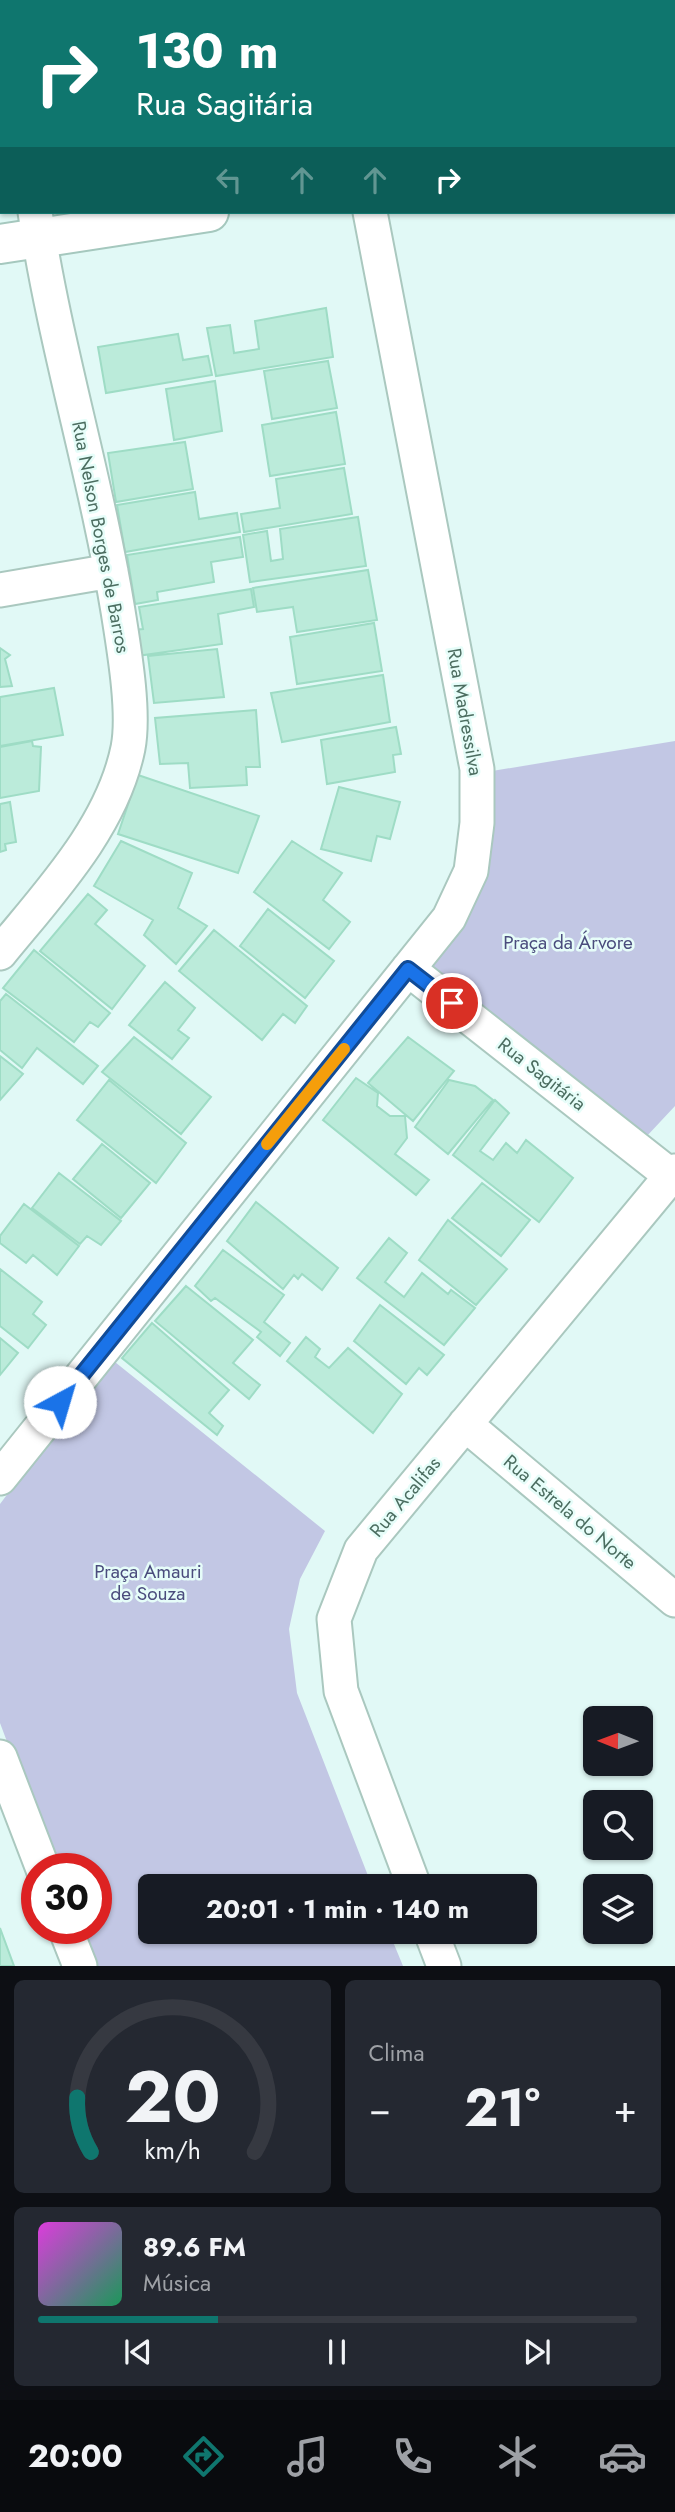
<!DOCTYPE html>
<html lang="pt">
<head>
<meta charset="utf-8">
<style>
  :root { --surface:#171b24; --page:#242831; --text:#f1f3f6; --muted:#9ea1a6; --line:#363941; --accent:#0f766e }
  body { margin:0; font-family:Jost,sans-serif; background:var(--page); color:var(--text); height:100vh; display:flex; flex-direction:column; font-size:26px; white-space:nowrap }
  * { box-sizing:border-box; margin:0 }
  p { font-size:23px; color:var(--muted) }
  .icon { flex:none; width:38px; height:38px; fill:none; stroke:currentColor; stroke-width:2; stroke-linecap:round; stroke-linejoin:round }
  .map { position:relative; height:1966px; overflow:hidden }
  .panel { display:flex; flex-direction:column; gap:14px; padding:14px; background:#0d0f14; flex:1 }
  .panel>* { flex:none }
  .top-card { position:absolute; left:0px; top:0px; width:676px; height:214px; box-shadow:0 2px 5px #0004; background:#0f766e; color:#fff; overflow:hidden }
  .needle { width:46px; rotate:271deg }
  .buttons { position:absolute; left:583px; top:1706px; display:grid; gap:14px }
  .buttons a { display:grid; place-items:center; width:70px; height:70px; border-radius:10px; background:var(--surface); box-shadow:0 2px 5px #0004; font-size:35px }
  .speed { position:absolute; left:21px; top:1853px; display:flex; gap:14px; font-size:35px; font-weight:700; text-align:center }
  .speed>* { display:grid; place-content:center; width:91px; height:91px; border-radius:50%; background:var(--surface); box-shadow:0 2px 5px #0004; line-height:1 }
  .speed .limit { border:10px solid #d22; background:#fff; color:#111 }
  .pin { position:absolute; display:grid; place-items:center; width:60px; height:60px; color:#fff; margin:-30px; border:4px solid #fff; border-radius:50%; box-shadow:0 2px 7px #0007 }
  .me { position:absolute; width:77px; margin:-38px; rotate:39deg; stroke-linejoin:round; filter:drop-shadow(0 0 5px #0008) }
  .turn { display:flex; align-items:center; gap:24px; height:147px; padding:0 21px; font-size:32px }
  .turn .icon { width:91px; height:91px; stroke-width:2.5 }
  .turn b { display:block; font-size:49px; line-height:60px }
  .lanes { display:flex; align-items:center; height:66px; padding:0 21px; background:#0003; justify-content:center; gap:35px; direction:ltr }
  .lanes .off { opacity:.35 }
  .big { font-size:52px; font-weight:700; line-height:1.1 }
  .panel .tile { flex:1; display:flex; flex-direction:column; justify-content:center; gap:10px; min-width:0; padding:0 24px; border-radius:10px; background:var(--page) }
  .panel .dial { align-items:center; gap:0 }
  .dial svg { height:182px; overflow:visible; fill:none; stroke:var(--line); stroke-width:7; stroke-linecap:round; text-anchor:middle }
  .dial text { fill:var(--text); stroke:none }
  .song { display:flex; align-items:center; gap:21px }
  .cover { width:84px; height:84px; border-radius:10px; background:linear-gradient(135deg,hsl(300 70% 55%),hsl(150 70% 35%)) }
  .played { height:7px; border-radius:4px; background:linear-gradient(90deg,var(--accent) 30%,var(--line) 30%) }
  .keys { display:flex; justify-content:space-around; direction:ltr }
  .heat { display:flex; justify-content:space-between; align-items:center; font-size:38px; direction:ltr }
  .panel .tiles { flex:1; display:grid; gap:14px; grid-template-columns:1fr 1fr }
  .tile:last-child { grid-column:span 2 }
  .trip { position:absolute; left:138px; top:1874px; width:399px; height:70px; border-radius:10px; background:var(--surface); box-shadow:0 2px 5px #0004; font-weight:700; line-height:70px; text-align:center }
  .tab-bar { display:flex; height:112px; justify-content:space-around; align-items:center; background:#090b0e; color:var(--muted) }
  .tab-bar .icon { width:49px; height:49px }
  .tab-bar .current { color:var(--accent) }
  .tab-bar b { font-size:32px; color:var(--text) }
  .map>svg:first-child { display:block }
  .green { fill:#c2c7e4 }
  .building { fill:#bbebda; stroke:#9edcc5; stroke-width:2 }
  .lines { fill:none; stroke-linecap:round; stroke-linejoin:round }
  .street-casing { stroke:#aac8bf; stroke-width:37 }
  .secondary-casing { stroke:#a5c8be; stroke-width:42 }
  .street { stroke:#fff; stroke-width:33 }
  .secondary { stroke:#fff; stroke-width:38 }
  .route-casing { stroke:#114b97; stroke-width:18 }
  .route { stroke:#1a73e8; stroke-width:12 }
  .slow { stroke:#f59e0b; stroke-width:12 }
  .labels { text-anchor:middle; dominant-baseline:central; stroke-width:5; stroke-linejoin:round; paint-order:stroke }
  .street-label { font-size:19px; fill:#4b6d60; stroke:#e6fdf9 }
  .park-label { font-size:19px; fill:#4a4c7d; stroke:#e6fdf9 }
</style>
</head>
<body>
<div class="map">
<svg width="675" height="1966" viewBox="0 0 675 1966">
  <rect width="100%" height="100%" fill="#e1f9f6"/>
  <path class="green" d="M675,741V1106L646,1137L425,967L486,772Z
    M110,1358L325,1531L300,1579L289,1629L297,1693L372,1886H150V1932H389L403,1966H91L77,1929L96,1928V1869H55L0,1723V1504Z"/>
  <path class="building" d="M326,308L333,357L216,376L207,328L230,325L234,353L259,349L255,321Z
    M178,334L183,360L208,356L212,375L106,393L98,347Z
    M328,361L337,408L272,419L264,371Z
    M215,381L222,431L174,440L166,389Z
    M336,412L345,464L270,476L262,425Z
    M185,442L193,489L116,502L108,453Z
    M344,468L352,514L244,532L241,514L280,508L276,479Z
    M195,492L199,519L237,513L240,532L125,552L117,505Z
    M358,517L366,566L250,582L243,535L267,531L271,561L283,559L280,529Z
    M240,537L243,557L211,562L214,582L157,592L158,600L135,604L127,555Z
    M368,570L377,620L297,632L293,607L257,612L253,588Z
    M251,589L254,607L218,614L222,644L137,656L133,630L143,629L139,607Z
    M374,623L382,671L297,684L290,637Z
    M0,648L10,655L5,659L12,686L0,687Z
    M217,649L224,697L154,703L148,656Z
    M383,675L390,722L282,742L271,693Z
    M54,688L63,735L0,746V697Z
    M256,710L260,767H246L247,785L190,788L188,763L160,764L155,718Z
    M396,727L401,754L393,755L395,772L327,784L321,740Z
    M32,741L33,746L41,747L39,791L0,798V747Z
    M138,775L259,816L238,873L118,834Z
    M339,787L400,802L390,839L377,836L371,861L321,849Z
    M10,802L16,842L5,844L6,850L0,852V804Z
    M121,841L192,873L178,908L207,926L176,964L144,935L153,920L94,886Z
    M292,841L342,873L323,900L350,922L329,949L254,892Z
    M88,894L107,910L95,924L145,966L112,1009L40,951Z
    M268,909L334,961L305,998L240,946Z
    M214,930L307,1006L295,1023L283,1014L262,1040L179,971Z
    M34,950L110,1013L98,1027L90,1022L74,1042L3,988Z
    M165,982L195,1008L178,1030L189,1038L172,1059L129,1025Z
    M6,994L98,1066L83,1084L37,1048L22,1068L0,1050V1001Z
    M134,1037L211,1097L181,1134L102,1072Z
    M408,1037L454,1071L413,1121L368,1083Z
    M0,1056L23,1074L0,1100Z
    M356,1078L378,1093L377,1106L390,1116H405L407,1138L395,1154L429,1180L416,1195L323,1120Z
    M109,1080L186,1143L156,1183L77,1120Z
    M449,1080L475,1086L493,1100L448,1154L415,1127Z
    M495,1100L509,1113L480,1151L493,1160L506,1143L517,1153L526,1140L573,1178L539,1222L453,1155Z
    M102,1144L150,1183L121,1218L73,1179Z
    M59,1173L121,1221L101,1245L87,1236L80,1244L32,1208Z
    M482,1183L530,1220L501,1256L452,1218Z
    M256,1202L338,1268L322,1290L302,1274L298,1279L294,1275L283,1289L227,1241Z
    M24,1204L79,1246L57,1275L33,1255L26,1263L0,1243V1236Z
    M448,1220L507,1269L476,1305L419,1260Z
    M389,1238L407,1253L385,1282L404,1297L422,1273L448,1294L451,1290L475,1308L444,1345L357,1278Z
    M223,1250L284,1295L264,1322L290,1343L280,1356L257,1337L261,1332L215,1298L211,1301L195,1286Z
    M0,1269L42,1302L33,1314L46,1325L28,1348L0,1326Z
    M186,1286L253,1340L233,1363L260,1385L249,1399L155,1321Z
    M380,1305L444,1355L427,1375L419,1368L406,1384L354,1341Z
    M152,1323L229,1390L209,1413L223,1426L217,1435L122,1358Z
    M306,1337L320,1349L315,1357L329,1368L348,1348L402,1394L373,1433L287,1361Z
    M0,1338L18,1353L0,1375Z
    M0,1928L14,1966H0Z"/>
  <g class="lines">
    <defs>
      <path id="street" d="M5,0V2
        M0,590L111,571
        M0,953C49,893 112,827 128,748C135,712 124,649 118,611C96,477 55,346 35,212
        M408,969L675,1179
        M465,1424L675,1600
        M0,1478L449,918L471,871L477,823V769L370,212
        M0,1757L43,1869
        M414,1886L341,1691L334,1619L361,1550L675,1171
        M65,1928L80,1966
        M431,1932L444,1966"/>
      <path id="secondary" d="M674,134H675
        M0,244L209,212"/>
    </defs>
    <use href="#street" class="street-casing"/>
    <use href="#secondary" class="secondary-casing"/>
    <use href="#street" class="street"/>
    <use href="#secondary" class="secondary"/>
  </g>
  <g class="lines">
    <defs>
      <path id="route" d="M60,1402L408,969L452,1003"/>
    </defs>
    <use href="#route" class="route-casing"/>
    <use href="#route" class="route"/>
    <path class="slow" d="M267,1144L344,1049"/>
  </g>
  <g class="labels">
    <g class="street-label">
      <text transform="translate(101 537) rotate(79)">Rua Nelson Borges de Barros</text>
      <text transform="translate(465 712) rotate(80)">Rua Madressilva</text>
      <text transform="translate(542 1074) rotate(38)">Rua Sagitária</text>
      <text transform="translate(405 1497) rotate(-50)">Rua Acalifas</text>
      <text transform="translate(570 1512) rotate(40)">Rua Estrela do Norte</text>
    </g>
    <g class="park-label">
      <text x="568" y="942">Praça da Árvore</text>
      <text x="148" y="1571">Praça Amauri<tspan x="148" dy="22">de Souza</tspan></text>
    </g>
  </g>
</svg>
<div class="buttons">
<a><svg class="needle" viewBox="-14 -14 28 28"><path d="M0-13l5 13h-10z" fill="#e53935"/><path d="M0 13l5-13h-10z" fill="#9ea1a6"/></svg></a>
<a><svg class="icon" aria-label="search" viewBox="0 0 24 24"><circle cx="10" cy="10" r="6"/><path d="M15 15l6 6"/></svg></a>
<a><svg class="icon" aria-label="layers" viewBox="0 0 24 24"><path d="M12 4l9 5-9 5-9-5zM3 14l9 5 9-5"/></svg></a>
</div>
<div class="speed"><div class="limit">30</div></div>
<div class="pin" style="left:452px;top:1003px;background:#d93025"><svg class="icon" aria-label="arrive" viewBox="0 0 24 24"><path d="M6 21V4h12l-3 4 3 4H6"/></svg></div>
<svg class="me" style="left:60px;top:1402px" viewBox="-20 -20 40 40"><circle r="19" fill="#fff"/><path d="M0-13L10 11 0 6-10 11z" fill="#1a73e8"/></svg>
<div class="trip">20:01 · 1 min · 140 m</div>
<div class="top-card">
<div class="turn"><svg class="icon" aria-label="right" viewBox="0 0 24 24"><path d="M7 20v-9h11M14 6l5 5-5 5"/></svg><div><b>130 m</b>Rua Sagitária</div></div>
<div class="lanes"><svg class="icon off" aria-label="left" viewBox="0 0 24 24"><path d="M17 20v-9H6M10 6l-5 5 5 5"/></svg><svg class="icon off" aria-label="ahead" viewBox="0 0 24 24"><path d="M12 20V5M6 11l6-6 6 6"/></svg><svg class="icon off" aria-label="ahead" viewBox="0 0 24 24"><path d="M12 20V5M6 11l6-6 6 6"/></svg><svg class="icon" aria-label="right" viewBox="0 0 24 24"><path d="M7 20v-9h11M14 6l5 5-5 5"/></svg></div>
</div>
</div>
<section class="panel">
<div class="tiles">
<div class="tile dial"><svg viewBox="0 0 100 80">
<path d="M14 69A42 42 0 1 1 86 69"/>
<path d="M14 69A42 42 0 0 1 8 45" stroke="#0f766e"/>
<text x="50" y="56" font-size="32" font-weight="700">20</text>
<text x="50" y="72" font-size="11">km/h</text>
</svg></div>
<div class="tile"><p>Clima</p>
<div class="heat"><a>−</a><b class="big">21°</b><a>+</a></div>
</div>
<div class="tile">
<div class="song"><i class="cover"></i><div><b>89.6 FM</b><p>Música</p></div></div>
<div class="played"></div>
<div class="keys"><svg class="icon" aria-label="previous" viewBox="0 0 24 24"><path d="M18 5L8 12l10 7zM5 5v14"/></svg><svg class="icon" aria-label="pause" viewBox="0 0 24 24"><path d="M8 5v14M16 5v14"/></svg><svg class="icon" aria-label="next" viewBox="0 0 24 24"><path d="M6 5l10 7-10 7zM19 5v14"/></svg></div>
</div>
</div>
</section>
<nav class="tab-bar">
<b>20:00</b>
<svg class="icon current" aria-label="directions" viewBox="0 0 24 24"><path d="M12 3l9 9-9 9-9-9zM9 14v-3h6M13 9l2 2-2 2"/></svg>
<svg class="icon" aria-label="music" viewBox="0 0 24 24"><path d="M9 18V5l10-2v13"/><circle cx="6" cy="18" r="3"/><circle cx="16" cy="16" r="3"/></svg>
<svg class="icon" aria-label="phone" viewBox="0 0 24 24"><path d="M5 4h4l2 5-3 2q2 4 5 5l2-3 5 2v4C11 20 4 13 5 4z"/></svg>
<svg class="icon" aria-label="climate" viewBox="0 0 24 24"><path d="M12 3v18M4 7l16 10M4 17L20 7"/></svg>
<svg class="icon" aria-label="car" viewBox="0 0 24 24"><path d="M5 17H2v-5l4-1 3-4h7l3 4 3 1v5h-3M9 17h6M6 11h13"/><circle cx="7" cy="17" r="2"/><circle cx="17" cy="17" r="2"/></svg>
</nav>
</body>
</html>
